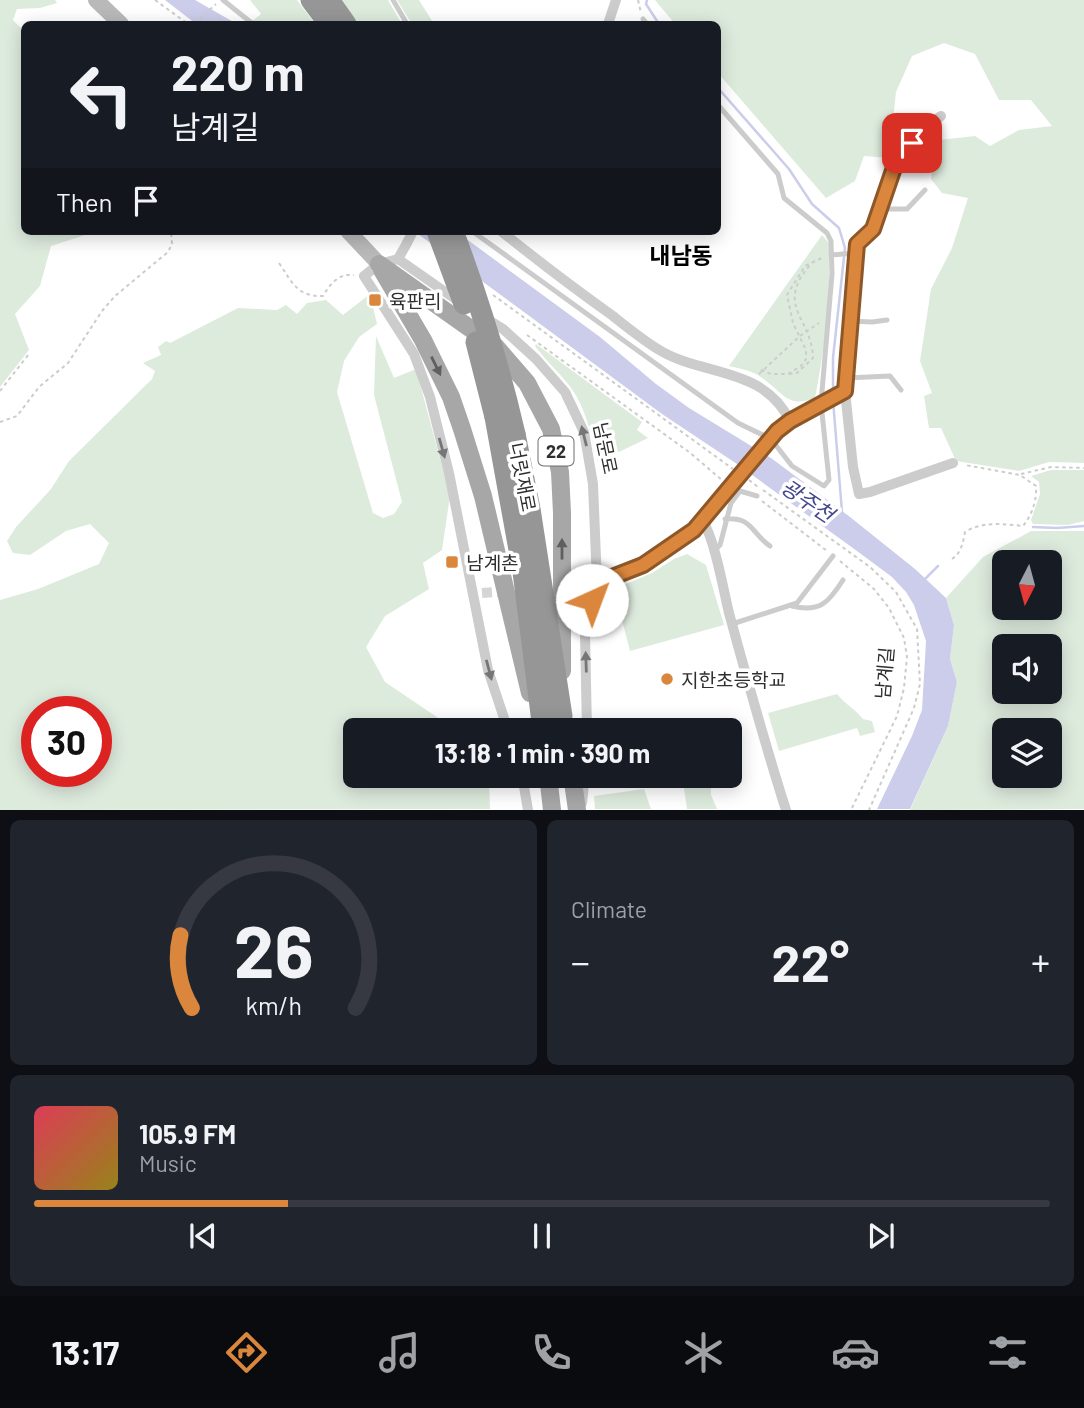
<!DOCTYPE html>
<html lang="en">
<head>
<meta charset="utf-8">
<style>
  :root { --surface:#171b24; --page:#20242c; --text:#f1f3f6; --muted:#9ea1a6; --line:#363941; --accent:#da863c }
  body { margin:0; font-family:Barlow,"Noto Sans KR",sans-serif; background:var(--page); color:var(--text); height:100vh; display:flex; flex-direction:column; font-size:26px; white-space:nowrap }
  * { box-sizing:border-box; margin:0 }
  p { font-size:23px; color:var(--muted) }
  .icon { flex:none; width:38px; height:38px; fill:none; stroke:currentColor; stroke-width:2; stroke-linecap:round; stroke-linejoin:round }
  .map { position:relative; height:810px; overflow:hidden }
  .drawer { display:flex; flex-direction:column; gap:10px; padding:10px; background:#0d0f14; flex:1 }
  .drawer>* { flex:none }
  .guide { position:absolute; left:21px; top:21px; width:700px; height:214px; border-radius:10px; box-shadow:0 4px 18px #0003; background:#171b24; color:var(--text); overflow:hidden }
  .needle { width:46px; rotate:186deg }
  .buttons { position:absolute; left:992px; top:550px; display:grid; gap:14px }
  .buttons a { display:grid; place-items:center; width:70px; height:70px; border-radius:10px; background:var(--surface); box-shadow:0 4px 18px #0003; font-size:35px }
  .speed { position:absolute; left:21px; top:696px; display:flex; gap:14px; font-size:35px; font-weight:700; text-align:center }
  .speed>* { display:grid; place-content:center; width:91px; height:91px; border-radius:50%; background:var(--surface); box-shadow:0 4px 18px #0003; line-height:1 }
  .speed .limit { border:10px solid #d22; background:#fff; color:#111 }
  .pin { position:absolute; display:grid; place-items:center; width:60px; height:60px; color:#fff; margin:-30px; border-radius:14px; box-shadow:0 4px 10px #0006 }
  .me { position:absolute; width:77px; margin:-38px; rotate:43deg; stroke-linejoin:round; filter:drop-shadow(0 0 5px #0008) }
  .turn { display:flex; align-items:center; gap:24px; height:147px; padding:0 35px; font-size:32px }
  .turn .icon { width:91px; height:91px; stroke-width:2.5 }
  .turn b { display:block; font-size:49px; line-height:60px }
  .then { display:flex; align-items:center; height:66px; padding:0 35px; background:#0003; gap:14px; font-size:26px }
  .big { font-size:52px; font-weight:700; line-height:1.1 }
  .drawer .widget { flex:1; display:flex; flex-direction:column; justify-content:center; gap:10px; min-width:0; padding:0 24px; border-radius:10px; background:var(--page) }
  .drawer .dial { align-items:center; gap:0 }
  .dial svg { height:182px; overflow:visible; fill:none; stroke:var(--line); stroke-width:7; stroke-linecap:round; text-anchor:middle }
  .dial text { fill:var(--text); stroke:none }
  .song { display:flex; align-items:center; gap:21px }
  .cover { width:84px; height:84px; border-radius:10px; background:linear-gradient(135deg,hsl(350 70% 55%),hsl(50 70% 35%)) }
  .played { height:7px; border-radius:4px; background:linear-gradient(90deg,var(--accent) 25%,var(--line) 25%) }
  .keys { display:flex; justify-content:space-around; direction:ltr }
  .heat { display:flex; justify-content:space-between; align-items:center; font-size:38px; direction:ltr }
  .drawer .tiles { flex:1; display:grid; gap:10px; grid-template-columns:1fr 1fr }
  .widget:last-child { grid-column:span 2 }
  .trip { position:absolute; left:343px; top:718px; width:399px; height:70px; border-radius:10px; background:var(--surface); box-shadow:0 4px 18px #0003; font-weight:700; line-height:70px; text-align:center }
  .tabs { display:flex; height:112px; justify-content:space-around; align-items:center; background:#090b0e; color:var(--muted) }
  .tabs .icon { width:49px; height:49px }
  .tabs .active { color:var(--accent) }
  .tabs b { font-size:32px; color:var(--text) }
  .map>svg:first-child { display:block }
  .green { fill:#ddebdd; fill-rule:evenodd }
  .water { fill:#cbcdea }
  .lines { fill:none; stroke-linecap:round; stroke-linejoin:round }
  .stream { stroke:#cbcdea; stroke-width:2.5 }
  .street-tunnel { stroke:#d5d5d5; stroke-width:10; stroke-dasharray:10 5; stroke-linecap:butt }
  .path { stroke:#ccc; stroke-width:2; stroke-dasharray:3.5 3.5; stroke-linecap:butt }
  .lane { stroke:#ccc; stroke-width:5 }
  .street { stroke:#ccc; stroke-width:10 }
  .secondary { stroke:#b9b9b9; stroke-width:16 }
  .primary { stroke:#a7a7a7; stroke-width:18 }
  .highway { stroke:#969696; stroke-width:21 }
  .street-bridge { stroke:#ccc; stroke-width:10 }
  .highway-bridge { stroke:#969696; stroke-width:21 }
  .oneway { fill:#5f5f5f }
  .oneway2 { fill:#767676 }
  .route-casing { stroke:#8e5727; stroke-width:18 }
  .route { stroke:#da863c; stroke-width:12 }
  .poi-dot { fill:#da863c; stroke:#fff; stroke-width:2.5 }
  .labels { text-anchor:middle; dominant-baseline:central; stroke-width:7; stroke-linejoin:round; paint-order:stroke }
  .shield { fill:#fff; stroke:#6d6d6d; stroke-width:2 }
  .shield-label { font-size:18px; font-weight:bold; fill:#2f2f2f }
  .poi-label { font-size:19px; fill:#2f2f2f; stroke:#fff; text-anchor:start }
  .street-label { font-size:19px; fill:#2f2f2f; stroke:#fff }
  .water-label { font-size:21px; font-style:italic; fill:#42478c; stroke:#fff }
  .quarter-label { font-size:23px; font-weight:bold; fill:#000; stroke:#fff }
</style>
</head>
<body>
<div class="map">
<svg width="1084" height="810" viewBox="0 0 1084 810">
  <rect width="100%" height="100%" fill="#fff"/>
  <path class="green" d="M0,0H55L57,3L40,8L17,9L13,20L24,31V231H98L51,246L40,286L15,314L29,350L0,387Z
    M250,0H297L315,24H257L252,21L261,14Z
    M335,0H388L402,24H350Z
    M397,0H419L434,24H412Z
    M655,0H1084V463L1049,462L1019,471L956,461L941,428H929L924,396L932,393L920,361L931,289L952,248L968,198L942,193L931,179L934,155L915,146L925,133L939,140L975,136L990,146L1019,130L1052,126L1031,100H999L975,54L944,43L912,56L896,92L889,158L864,156L855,181L826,198L718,73V24H675Z
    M822,235L829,243C831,294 825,347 815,398C787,409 783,392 762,378C752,370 741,369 729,366Z
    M370,294L377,324L359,337L344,361L337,392L373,513L383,518L394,514L402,502L374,395L376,336L394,378L416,369L450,496L442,550L423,563L429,589L385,616L366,647L385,682L456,730H355V775H487L489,779L490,809L0,810V600L38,589L99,564L109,543L90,524L66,531L30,555L13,553L7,541L16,527L51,489L69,461L152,379L155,371L143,363L161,355L158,347L166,341L170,343L238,308L277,310L286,305L297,314L307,303L326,300L343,315ZM37,712H96V772H37Z
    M536,344L642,422L637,430L648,438L598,462C591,435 586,406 568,384C558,371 545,360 535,346Z
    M1051,470H1084V521L1068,525L1033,524L1031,520L1040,494L1039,482L1031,476Z
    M1031,531H1084V809L910,810L948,726L957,682L950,659L954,625L946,598L983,557ZM1004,562H1050V607H1004ZM1004,646H1050V691H1004ZM1004,730H1050V775H1004Z
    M687,554L706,565L724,625L630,651L614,589L652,573L674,559Z
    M837,694C845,704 855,709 863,719L872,721L875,732L860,736L857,728L779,751L768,713Z
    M682,775H711V795L717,809H687Z
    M644,789L651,809H595L594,796Z"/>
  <path class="water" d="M165,0H195L237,24H196Z
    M414,231H455L461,235L600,337L656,384L689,408L771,458L850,517L915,569L946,598L954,625L950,659L957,682L948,726L910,809H877L912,736L922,710L926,641L914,605L906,592L892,577L857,551L737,464L662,414Z"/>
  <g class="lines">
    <path class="stream" d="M647,0L646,4L659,24
      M718,88L789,169L812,204L839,228L845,248L833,358V394
      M833,400L842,512
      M1033,527L1057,528L1084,526
      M923,581L938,566"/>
    <path class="street-tunnel" d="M482,593L511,591"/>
    <path class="path" d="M155,0L188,24
      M638,0L641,13
      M194,24L216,4
      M279,263C292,282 297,297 323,296C330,284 339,273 354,275
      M493,295L733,469
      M527,335L689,452L722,480
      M761,370L771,374H788L801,366L806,359V350L793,323L787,295L805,266L824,257
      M759,374L800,336L819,323
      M789,374L797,373L813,358C812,317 773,306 812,263
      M0,391L29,354
      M0,422L17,416L39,387L68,363L102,311L115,296L168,252L172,244L171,231
      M1021,474L1051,467L1084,468
      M749,480L758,487
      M763,490L870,567L896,592L917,629L920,684L914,708L869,810
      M762,501L827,551
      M952,559C961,553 963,543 965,532C982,521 1004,524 1023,526C1032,515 1037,500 1036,486L1020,475L965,465
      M840,561L874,589L889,608L904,638L907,657L904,688L897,716L851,810"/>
    <path class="lane" d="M223,0L253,24
      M393,0L407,24
      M643,19L647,24
      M881,209H907L925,190
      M472,231L738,423L771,439L792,466L824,486L829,480L821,403L832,274L831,241L827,233L784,198L778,174L718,105
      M831,255L856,253
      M849,321L872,322L887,320
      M846,378L890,376L901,390
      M725,519C753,517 750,532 770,546
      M714,551L720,545L731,503L740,491L757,496
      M792,606C820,613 829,602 843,580
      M732,624L797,603L833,556"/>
    <path class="street" d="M608,24L616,0
      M941,116L926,126L897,159L873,229L857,244L845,391L853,467L859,494L870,492L953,463
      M501,231C537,260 575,289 613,316C628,328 644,341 661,351C704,376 764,367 790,421
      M407,243L398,259L379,264L364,276L414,354L430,397L449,473L488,670L508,730
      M398,259L461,303
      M487,319L503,329L536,359L565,392L584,432L593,484L597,583L585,634L587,730
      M767,443L790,421L845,391
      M703,521C715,541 723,588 729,613C747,679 765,745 786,810
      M579,586C624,578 671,556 702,522C713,510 722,497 733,484
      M522,775L528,810
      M582,803L585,775"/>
    <path class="secondary" d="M96,0L121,24
      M348,231L379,264"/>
    <path class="primary" d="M379,264L495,346L527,383L551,429L560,472L562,513V671
      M382,270L423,340L451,397L462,429L483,496L530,693
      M548,775L552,810
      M572,775L577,810"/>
    <path class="highway" d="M311,0L329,24
      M329,0L346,24
      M495,417L523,572L543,730
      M515,434L530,509L562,716"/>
    <path class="street-bridge" d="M407,243L413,231
      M733,484L767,443"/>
    <path class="highway-bridge" d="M437,231L464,304
      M453,231C478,297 499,365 515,434
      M476,342L495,417"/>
  </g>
  <defs><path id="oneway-solid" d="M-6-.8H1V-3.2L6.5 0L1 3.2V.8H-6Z" transform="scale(1.75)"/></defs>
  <g class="oneway">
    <use href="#oneway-solid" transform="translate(436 366) rotate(64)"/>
    <use href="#oneway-solid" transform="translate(562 549) rotate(-90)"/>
  </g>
  <g class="oneway2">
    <use href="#oneway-solid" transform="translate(584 436) rotate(-104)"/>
    <use href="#oneway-solid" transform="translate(442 448) rotate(74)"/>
    <use href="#oneway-solid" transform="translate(586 662) rotate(-92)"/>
    <use href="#oneway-solid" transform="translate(489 670) rotate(75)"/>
  </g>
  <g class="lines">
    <defs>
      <path id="route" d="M592,600L597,583L643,565L694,530L777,431L790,421L845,391L857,244L873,229L897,159L912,143"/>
    </defs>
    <use href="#route" class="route-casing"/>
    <use href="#route" class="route"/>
  </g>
  <g class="poi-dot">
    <rect x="368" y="293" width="14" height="14" rx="3.5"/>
    <rect x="445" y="555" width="14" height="14" rx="3.5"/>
    <circle cx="667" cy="679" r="7"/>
  </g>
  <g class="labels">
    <rect class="shield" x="538.5" y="436.5" width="35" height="29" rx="5"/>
    <g class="shield-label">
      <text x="556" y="451">22</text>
    </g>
    <g class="poi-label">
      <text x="389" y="300">육판리</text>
      <text x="466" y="562">남계촌</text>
      <text x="681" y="679">지한초등학교</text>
    </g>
    <g class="street-label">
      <text transform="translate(606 448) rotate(78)">남문로</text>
      <text transform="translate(523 477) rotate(79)">너릿재로</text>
      <text transform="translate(884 673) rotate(-85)">남계길</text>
    </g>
    <g class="water-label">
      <text transform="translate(808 500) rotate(34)">광주천</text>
    </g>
    <g class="quarter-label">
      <text x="681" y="255">내남동</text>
    </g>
  </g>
</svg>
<div class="buttons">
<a><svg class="needle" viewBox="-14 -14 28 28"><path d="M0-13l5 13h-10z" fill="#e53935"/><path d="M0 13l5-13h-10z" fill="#9ea1a6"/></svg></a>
<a><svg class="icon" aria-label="sound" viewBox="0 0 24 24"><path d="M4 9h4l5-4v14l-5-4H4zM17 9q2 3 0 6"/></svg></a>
<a><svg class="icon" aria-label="layers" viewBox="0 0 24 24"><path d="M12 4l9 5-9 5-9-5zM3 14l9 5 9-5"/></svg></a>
</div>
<div class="speed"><div class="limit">30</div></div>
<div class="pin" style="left:912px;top:143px;background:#d93025"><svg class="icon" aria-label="arrive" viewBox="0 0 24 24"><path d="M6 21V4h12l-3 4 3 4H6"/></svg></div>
<svg class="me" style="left:592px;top:600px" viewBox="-20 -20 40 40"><circle r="19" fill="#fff"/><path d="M0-13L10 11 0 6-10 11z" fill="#da863c"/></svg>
<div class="trip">13:18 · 1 min · 390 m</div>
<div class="guide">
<div class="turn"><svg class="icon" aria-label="left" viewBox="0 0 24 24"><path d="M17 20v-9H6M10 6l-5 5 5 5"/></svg><div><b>220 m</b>남계길</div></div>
<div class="then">Then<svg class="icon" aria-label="arrive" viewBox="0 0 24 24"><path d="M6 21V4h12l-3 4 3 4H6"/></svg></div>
</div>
</div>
<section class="drawer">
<div class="tiles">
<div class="widget dial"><svg viewBox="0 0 100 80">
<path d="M14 69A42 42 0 1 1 86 69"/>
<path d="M14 69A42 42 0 0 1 9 37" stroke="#da863c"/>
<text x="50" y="56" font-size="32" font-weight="700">26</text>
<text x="50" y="72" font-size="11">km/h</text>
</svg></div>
<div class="widget"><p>Climate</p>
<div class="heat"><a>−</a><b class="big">22°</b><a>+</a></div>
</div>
<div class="widget">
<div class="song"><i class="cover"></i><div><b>105.9 FM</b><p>Music</p></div></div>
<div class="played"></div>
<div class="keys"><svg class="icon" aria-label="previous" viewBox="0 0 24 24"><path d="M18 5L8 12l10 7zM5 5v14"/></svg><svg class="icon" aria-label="pause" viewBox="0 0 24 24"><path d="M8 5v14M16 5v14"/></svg><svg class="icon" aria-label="next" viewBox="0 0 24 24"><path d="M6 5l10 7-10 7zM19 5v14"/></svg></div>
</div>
</div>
</section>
<nav class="tabs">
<b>13:17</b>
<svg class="icon active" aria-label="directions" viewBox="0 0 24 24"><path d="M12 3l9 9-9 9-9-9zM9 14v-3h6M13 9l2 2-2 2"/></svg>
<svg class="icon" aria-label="music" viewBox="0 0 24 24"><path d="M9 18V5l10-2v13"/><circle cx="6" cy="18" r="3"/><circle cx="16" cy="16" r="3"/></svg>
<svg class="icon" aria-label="phone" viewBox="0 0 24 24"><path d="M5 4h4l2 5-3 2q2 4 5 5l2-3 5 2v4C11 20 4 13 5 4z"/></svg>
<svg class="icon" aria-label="climate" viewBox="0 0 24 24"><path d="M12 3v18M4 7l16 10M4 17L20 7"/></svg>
<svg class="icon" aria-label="car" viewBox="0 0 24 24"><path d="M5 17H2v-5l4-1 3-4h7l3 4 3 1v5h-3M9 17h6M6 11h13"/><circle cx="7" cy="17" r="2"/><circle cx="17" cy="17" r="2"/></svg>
<svg class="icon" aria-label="filters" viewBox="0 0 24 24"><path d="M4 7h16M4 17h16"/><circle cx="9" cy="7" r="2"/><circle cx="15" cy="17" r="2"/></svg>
</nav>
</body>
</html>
